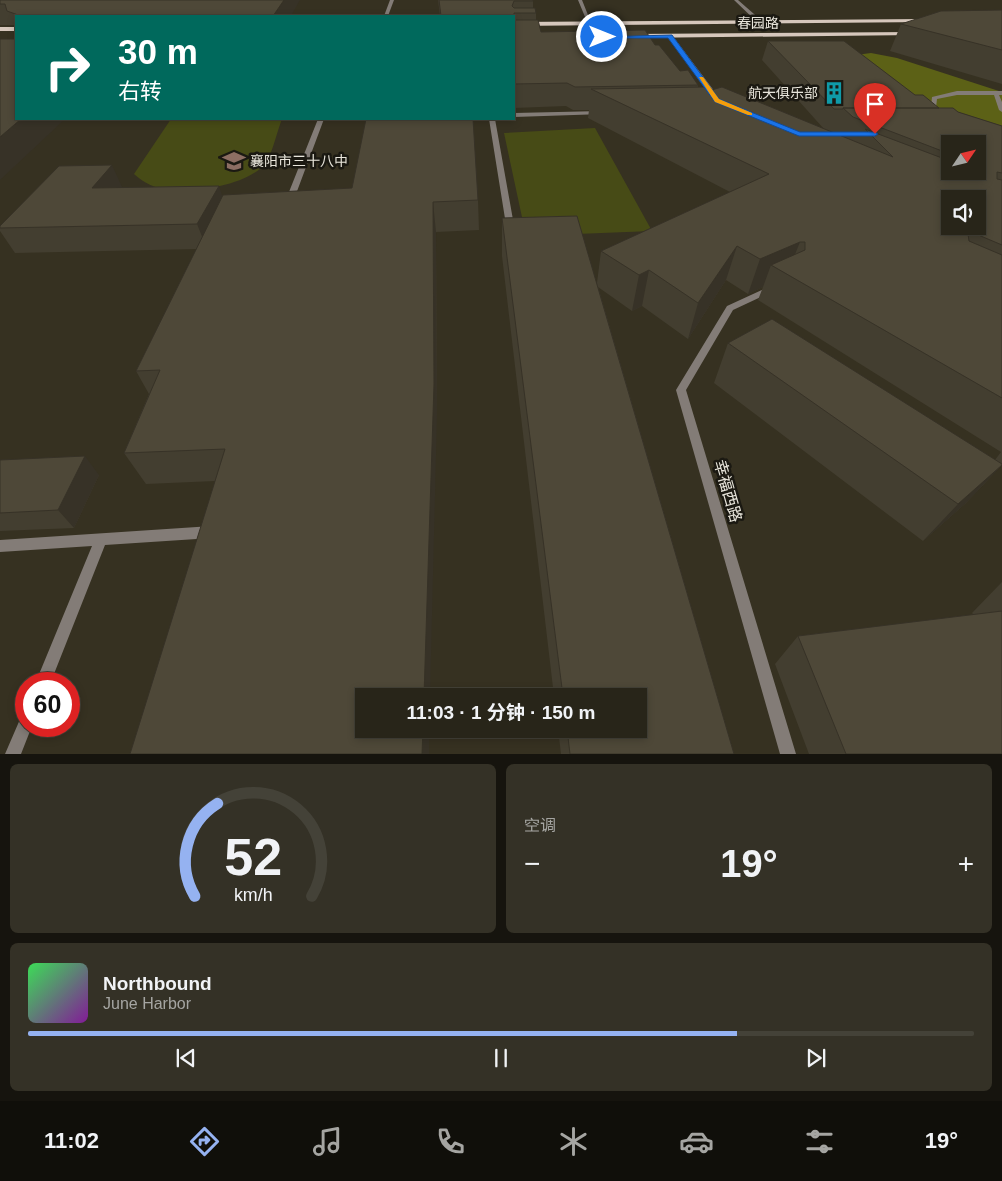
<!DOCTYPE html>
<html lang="zh">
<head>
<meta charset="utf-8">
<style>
  :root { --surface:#282519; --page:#343126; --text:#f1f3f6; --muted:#a5a5a2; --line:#444238; --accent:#95b2f1 }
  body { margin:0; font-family:Arial,"Noto Sans SC",sans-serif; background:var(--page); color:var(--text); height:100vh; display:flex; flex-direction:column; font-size:19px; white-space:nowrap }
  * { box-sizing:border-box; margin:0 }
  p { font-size:16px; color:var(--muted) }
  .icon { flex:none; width:28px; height:28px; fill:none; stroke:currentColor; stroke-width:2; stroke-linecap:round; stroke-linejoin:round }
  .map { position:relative; height:754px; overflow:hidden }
  .details { display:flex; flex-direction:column; gap:10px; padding:10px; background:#16140e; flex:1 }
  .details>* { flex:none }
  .banner { position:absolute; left:15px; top:15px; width:500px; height:105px; border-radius:0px; box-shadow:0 2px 8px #0003,0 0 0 1px var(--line); background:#00695c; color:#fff; overflow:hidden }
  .needle { width:32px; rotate:55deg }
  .tools { position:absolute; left:941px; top:135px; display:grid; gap:10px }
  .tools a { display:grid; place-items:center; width:45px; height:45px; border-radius:0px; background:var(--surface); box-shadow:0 2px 8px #0003,0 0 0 1px var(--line); font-size:25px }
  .speed { position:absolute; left:15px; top:672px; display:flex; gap:10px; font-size:25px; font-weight:700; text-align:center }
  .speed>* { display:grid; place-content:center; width:65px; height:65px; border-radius:50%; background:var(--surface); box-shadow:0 2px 8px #0003,0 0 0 1px var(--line); line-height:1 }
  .speed .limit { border:8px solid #d22; background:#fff; color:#111 }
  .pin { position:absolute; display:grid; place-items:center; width:42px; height:42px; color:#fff; margin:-51px -21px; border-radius:50% 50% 50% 0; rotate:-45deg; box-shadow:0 0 5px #0007 }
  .pin .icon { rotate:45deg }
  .me { position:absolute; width:55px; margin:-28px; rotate:90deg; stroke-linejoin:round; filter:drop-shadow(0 0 4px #0008) }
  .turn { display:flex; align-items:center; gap:18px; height:105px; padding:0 20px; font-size:22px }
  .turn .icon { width:65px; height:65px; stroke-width:2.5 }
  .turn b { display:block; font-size:35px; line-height:42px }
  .big { font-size:38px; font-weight:700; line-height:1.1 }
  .details .card { flex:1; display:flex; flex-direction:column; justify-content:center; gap:8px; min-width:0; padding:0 18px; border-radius:8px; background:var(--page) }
  .details .dial { align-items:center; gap:0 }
  .dial svg { height:130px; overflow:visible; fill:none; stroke:var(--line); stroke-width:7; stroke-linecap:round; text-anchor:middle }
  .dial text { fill:var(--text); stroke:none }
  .song { display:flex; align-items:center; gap:15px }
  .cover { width:60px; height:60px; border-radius:8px; background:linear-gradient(135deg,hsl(130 70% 55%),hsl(290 70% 35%)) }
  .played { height:5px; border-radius:2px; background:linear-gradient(90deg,var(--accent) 75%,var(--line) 75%) }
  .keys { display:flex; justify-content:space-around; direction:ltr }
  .heat { display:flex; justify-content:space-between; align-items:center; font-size:28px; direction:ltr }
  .details .tiles { flex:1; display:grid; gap:10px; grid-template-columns:1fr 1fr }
  .card:last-child { grid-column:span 2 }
  .trip { position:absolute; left:355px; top:688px; width:292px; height:50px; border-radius:0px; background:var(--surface); box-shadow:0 2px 8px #0003,0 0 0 1px var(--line); font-weight:700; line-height:50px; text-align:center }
  .menu { display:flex; height:80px; justify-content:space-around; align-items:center; background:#100f0a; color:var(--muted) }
  .menu .icon { width:35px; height:35px }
  .menu .active { color:var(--accent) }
  .menu b { font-size:22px; color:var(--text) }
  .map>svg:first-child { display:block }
  .green { fill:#474b16 }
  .forest { fill:#5c6116 }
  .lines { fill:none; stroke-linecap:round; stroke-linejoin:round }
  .service { fill:#837c77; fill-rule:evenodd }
  .minor { fill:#837c77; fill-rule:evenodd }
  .primary { fill:#d6c7bc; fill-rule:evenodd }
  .wall { fill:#433e30; fill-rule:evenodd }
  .shaded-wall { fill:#373227 }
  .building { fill:#4e4838; stroke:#373227; fill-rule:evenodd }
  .route { fill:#1a73e8; stroke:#114b97 }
  .slow { fill:#f59e0b }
  .labels { text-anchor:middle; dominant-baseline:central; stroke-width:5; stroke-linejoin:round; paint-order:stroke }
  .far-street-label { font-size:14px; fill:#e8e5db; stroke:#1b1912 }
  .far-poi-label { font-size:14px; fill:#e8e5db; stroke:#1b1912; text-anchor:end }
  .street-label { font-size:16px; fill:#e8e5db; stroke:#1b1912 }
</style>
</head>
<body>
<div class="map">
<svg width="1002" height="754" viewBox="0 0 1002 754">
  <rect width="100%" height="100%" fill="#363121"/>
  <path class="green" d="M171,119H282C277,131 273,152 266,162C251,185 194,193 169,190C156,189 144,183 134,174Z
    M595,128L652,231L526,236L504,133Z"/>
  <path class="forest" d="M871,53L897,58L1002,92V152L848,56Z"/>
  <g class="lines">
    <path class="service" d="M390,0H394L388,16H384Z
      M734,0H738L762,21V23H758Z
      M668,35H672L721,100V102H717Z
      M957,91H1002V95H999L1002,102V112L999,110L994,95H957L937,99L935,116L930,117L932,97Z
      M602,111L604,112V114L514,117V113Z
      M318,119H324L293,202L286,204L285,202Z
      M489,119H495L515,231L511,233L507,231Z
      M212,526L216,528L218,532L216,536L212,538L105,545L50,684H35L92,546L0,552V540Z
      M26,714V726H32L21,754H5L21,717Z"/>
    <path class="minor" d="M578,0H582L592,25L588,24Z
      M773,285L777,288L776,290L733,310L686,390L796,754H780L676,390L727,306Z"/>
    <path class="primary" d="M925,19L927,22L514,26V22Z
      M0,27H16V31H0Z
      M914,32L916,35L634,38L631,36L634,34Z"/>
  </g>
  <path class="wall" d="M0,0L291,16H16V30L14,25H0Z
    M438,0H533V8L536,13V20L541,32L655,45L680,71L698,85V87L708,91L824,129L762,60L768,41L915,95L939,108L958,112L1002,126V465L966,503L923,541L714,383L728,343L995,460L1001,452L758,300L763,287L748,294L726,280L688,339L642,306L632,311L598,287L734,754H561L558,729H639V696H554L502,256V218L597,283L601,251L730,192L588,118L589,110H573L566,106L514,108V16H440ZM950,144H978V171H950Z
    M1002,10V84L890,51L901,24Z
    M122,188L223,196L478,200L479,230L436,232L437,416L215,481L146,484L124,453L149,394L136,371L197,249L15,253L0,231V226Z
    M0,460L99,475L74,528L0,531Z
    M1002,582V754H809L775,664L798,636L974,615L972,613Z"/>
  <path class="shaded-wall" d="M284,0H300L291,16H273Z
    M21,119H65L0,180V137Z
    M112,165L123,189L92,188Z
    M219,186L227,210L207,249L197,224Z
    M433,202L436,232L437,416L430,696H424Z
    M800,242L787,274L771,265L763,287L748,294L760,259Z
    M737,246L726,280L688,339L698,303Z
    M649,270L642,306L632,311L639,275Z
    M85,456L99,475L74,528L58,510Z
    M1002,465L966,503L923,541L958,504Z
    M423,729H429V754H422Z"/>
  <path class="building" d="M0,0H284L273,16H21L7,11L5,4H0Z
    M439,0H533V1H514L512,6L514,8H535L536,13H514V16H441Z
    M1002,10V50L901,24L941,11Z
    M514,20H538L541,32L645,30L655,45H659L680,71L688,70L698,85L575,87L567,83L514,84Z
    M0,39H16V119H21L0,137Z
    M768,41H844L915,95H923L939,108H843V109H834Z
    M704,87L708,91L722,87L893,157L865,129L950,161V171H978V144H950V154L853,117L843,108H953L958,112L1002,126V173L997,172V179L1002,180V245L976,234H968L969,241L1002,255V398L771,265L805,250V242H800L760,259L737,246L698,303L649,270L639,275L601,251L769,174L591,89ZM950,199H978V226H950Z
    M366,119H473L478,200L433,202L434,384L424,696H364V729H423L422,754H130L225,449L124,453L160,370L136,371L223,195L352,188Z
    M112,165L92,188L219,186L197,224L0,228V226L59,166Z
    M577,216L734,754H570L567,729H639V696H563L502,218Z
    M772,319L1002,464V465L958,504L728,343Z
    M85,456L58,510L0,513V460Z
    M1002,611V754H846L798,636Z"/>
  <path class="route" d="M672,35L719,99L800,132H875L878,134L875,136H799L715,102L668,38H602L599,37Z"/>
  <path class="slow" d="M699,77H703L719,99L752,113V115H748L715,102Z"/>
  <defs>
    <symbol id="building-bare" viewBox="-9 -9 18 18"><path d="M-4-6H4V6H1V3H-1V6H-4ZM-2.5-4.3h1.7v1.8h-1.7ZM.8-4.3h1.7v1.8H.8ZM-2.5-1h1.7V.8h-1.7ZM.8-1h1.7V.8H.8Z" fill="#0f9aa8" stroke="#1b1912" stroke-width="2.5" paint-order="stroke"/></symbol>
    <symbol id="school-bare" viewBox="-9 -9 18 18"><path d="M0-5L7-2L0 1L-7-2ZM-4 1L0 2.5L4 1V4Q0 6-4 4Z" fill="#8d6e63" stroke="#1b1912" stroke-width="2.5" paint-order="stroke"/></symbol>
  </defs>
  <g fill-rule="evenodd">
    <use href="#building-bare" x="818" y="77" width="32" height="32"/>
    <use href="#school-bare" x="218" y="145" width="32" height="32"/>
  </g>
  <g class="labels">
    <g class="far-street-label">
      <text x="758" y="23">春园路</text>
    </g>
    <g class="far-poi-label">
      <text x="818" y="93">航天俱乐部</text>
      <text x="250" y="161" text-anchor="start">襄阳市三十八中</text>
    </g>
    <g class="street-label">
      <text transform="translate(728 491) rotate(74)">幸福西路</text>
    </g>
  </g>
</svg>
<div class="tools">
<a><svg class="needle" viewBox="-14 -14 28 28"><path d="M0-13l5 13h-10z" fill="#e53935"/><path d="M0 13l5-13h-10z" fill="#a5a5a2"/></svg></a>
<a><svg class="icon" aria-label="sound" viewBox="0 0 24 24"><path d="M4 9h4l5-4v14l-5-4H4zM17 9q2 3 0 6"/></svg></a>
</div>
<div class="speed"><div class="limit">60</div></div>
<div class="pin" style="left:875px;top:134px;background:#d93025"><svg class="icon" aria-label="arrive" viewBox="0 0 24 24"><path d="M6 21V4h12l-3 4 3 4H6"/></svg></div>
<svg class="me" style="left:602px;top:37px" viewBox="-20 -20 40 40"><circle r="17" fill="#1a73e8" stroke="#fff" stroke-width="3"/><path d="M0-11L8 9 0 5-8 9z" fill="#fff"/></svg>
<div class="trip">11:03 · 1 分钟 · 150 m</div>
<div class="banner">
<div class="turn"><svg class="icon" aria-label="right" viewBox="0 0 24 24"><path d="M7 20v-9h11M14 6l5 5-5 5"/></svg><div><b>30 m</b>右转</div></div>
</div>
</div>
<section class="details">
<div class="tiles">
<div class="card dial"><svg viewBox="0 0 100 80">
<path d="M14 69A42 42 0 1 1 86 69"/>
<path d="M14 69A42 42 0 0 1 28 12" stroke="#95b2f1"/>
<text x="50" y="56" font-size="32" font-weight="700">52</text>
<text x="50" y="72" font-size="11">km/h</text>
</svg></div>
<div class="card"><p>空调</p>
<div class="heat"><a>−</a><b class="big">19°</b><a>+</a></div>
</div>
<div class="card">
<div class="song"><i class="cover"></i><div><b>Northbound</b><p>June Harbor</p></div></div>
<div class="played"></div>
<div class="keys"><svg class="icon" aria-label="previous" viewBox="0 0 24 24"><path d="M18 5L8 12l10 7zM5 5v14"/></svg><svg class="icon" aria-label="pause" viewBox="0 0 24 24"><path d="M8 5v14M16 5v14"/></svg><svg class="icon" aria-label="next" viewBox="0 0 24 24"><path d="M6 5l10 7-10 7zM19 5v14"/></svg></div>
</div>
</div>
</section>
<nav class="menu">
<b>11:02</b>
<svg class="icon active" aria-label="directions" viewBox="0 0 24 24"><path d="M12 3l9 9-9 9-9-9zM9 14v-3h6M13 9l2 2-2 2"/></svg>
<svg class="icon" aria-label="music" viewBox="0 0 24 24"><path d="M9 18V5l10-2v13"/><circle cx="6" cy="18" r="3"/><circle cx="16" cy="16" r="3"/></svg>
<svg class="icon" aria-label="phone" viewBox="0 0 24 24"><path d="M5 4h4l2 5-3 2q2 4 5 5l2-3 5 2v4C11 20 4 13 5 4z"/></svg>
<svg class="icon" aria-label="climate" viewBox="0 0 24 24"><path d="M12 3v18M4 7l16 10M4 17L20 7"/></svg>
<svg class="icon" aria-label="car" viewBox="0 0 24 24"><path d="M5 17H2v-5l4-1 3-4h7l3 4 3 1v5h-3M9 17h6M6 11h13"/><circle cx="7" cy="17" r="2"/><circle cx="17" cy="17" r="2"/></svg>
<svg class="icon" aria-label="filters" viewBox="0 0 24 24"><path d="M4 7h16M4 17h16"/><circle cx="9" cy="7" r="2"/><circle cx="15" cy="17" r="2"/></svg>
<b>19°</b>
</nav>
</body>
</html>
